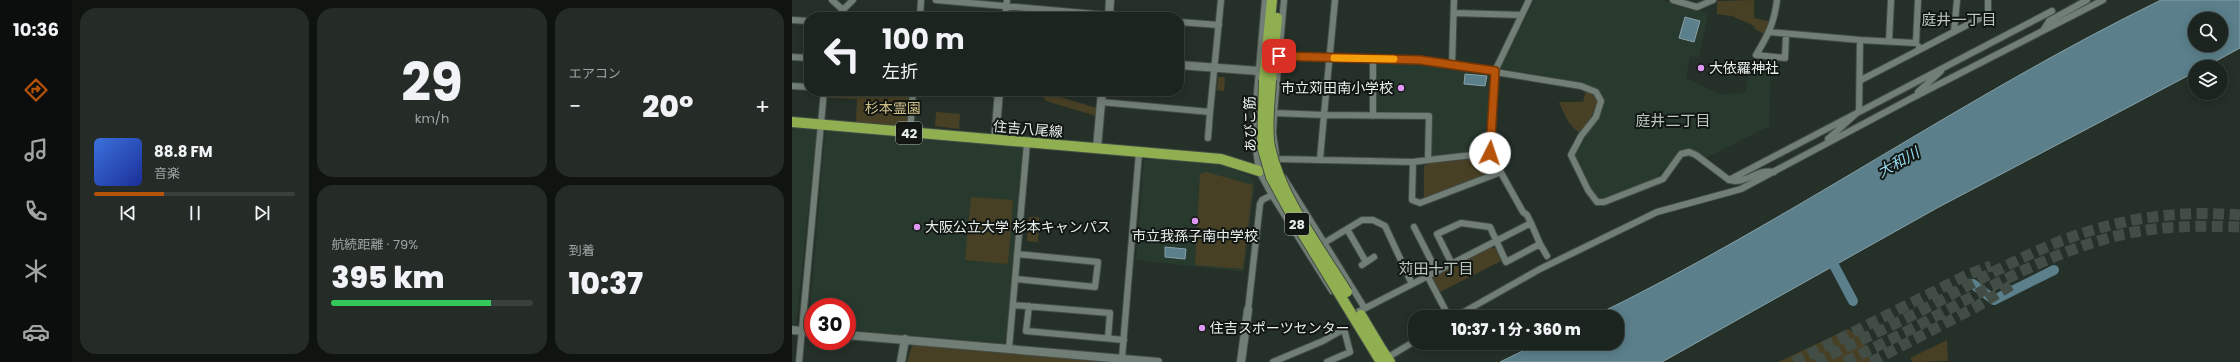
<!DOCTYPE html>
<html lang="ja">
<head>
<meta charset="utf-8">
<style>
  :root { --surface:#1c241f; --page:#252c28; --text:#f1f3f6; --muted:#a0a4a4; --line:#3a413d; --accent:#b45309 }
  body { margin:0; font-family:Poppins,"Noto Sans JP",sans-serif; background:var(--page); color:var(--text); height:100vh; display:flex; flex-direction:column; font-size:15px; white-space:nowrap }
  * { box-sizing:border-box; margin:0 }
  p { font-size:13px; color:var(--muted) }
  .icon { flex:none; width:22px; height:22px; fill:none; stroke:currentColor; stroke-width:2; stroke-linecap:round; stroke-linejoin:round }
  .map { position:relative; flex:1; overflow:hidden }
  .panel { display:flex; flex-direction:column; gap:8px; padding:8px; background:#0f1411; width:720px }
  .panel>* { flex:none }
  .banner { position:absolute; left:12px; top:12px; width:380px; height:84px; border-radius:16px; box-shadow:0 2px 10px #0003,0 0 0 1px var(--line); background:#1c241f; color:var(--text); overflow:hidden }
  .tools { position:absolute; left:1396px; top:12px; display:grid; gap:8px }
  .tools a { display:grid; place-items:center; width:40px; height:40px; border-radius:50%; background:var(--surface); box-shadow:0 2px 10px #0003,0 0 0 1px var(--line); font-size:20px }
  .speed { position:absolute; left:12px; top:298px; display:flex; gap:8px; font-size:20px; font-weight:700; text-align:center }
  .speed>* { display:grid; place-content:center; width:52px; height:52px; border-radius:50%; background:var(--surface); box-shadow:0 2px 10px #0003,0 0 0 1px var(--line); line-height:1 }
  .speed .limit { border:6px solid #d22; background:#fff; color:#111 }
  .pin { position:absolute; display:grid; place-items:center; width:34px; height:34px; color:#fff; margin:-17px; border-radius:8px; box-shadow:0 2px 6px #0006 }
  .me { position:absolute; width:44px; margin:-22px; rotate:4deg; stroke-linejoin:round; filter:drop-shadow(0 0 3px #0008) }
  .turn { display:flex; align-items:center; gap:14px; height:84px; padding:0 12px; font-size:18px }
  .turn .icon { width:52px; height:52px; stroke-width:2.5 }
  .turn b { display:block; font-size:28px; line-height:34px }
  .big { font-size:30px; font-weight:800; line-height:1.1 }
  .panel .tile { flex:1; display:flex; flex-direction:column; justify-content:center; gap:6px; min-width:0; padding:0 14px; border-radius:16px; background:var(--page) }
  .panel .dial { align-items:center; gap:0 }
  .dial b { font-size:52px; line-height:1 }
  .song { display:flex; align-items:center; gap:12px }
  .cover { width:48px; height:48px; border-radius:6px; background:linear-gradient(135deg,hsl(220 70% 55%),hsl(230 70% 35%)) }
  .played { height:4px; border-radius:2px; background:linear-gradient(90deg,var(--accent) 35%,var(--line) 35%) }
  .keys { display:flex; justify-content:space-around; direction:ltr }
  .heat { display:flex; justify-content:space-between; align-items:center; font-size:22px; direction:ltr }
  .charge { height:6px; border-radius:3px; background:linear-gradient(90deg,#34c759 79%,var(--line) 0) }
  .panel .tiles { flex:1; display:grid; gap:8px; grid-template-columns:repeat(3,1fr) }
  .tile:first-child { grid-row:span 2 }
  .trip { position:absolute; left:616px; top:310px; width:216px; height:40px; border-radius:16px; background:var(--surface); box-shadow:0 2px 10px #0003,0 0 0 1px var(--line); font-weight:800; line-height:40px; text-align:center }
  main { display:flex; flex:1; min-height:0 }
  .tab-bar { display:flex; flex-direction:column; width:72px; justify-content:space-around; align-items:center; background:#0b0e0c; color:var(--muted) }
  .tab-bar .icon { width:28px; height:28px }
  .tab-bar .current { color:var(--accent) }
  .tab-bar b { font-size:18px; color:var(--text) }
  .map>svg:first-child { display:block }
  .built { fill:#28392e }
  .green { fill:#484025 }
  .water { fill:#5b7f8b; stroke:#86a1a8; fill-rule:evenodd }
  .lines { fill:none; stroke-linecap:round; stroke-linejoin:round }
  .river { stroke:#5b7f8b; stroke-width:10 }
  .motorway-tunnel { stroke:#424d46; stroke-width:11; stroke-dasharray:11 5.5; stroke-linecap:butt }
  .minor-casing { stroke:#434c46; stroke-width:8 }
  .tertiary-casing { stroke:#434c46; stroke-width:10 }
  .primary-casing { stroke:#434c46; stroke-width:12 }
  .minor { stroke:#717e75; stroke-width:6 }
  .tertiary { stroke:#717e75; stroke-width:8 }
  .primary { stroke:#8faf50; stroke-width:10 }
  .primary-bridge-casing { stroke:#434c46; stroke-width:12; stroke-linecap:butt }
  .primary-bridge { stroke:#8faf50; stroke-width:10 }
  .route-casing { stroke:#753606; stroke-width:10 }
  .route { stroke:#b45309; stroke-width:7 }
  .slow { stroke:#f59e0b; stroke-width:7 }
  .poi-dot { fill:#de98f3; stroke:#121714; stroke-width:1.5 }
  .labels { text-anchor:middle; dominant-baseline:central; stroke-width:4; stroke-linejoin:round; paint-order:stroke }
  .shield { fill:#121714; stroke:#a8afab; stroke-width:1 }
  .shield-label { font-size:13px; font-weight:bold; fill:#e9f0ec }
  .poi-label { font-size:14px; fill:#e9f0ec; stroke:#121714; text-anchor:start }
  .park-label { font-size:14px; fill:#d1c089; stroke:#121714 }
  .street-label { font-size:14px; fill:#e9f0ec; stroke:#121714 }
  .neighbourhood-label { font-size:15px; fill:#bac8bf; stroke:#121714 }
  .water-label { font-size:15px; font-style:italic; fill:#96d8ef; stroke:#121714 }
</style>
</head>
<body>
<main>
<nav class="tab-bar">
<b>10:36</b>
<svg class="icon current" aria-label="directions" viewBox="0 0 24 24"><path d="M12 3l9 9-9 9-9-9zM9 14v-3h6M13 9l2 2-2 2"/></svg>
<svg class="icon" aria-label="music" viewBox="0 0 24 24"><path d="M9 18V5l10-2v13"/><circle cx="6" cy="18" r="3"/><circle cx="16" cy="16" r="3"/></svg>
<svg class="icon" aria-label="phone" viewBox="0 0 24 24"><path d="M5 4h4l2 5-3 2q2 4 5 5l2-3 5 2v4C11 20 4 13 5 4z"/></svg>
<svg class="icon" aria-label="climate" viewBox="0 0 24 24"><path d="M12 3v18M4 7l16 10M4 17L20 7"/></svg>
<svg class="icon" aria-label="car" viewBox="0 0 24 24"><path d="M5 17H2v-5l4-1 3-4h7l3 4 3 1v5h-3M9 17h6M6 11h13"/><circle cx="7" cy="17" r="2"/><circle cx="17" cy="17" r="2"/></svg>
</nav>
<section class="panel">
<div class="tiles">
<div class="tile">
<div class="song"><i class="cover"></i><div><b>88.8 FM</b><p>音楽</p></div></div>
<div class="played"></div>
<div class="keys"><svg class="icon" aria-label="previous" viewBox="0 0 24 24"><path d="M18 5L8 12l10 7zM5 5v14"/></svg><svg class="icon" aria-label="pause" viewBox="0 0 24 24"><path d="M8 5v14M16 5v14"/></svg><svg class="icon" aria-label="next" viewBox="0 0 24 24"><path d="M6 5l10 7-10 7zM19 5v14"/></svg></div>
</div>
<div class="tile dial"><b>29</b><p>km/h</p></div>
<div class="tile"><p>エアコン</p>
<div class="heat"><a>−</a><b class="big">20°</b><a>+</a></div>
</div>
<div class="tile"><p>航続距離 · 79%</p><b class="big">395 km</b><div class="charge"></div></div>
<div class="tile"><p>到着</p><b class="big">10:37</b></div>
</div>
</section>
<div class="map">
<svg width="1448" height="362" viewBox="0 0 1448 362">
  <rect width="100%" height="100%" fill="#253029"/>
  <path class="built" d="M743,0H869L916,13L907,58L898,56L894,78L927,94L953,93L957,74L979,70L977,126L912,159L904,150L889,152L862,180L812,200L805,198L783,155L784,148L808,113L807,91L792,83L708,68Z
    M587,63L629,64L696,74L699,77L694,146L689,150L642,156L639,153V114L587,112L583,110L584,65Z
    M0,127L22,129L25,131L4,325L0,324Z
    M35,130L228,145L231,148L214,340L211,343L55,330V307H21V327H19L17,324L33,132Z
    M357,158L430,165L458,176L463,183L452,272L344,260L352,161Z"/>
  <path class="green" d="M962,0V18L980,22L974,35L963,29L962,26L940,16L925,14V1Z
    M426,77H433L432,91L425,90Z
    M794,90L802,93L806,103L793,129L787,132C776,126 772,113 767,102H791Z
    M37,91H120L117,124L114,127L64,123L65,99L36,98Z
    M234,91H247L305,108L304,116L254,101L251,97Z
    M144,112L168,114L167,129L143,126Z
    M696,157L702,169L701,172L632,198V166L638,163Z
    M414,172L461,185L451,269L403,265L408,174Z
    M179,197L221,200L216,264L173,260Z
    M237,217H247L246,242L235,241Z
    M697,247L704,248L709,261L648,292L641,279L642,276Z
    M1056,329L1069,337L1081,360L1078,362H986Z
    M1155,340L1156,361L1121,362L1118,358Z
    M125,344L315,362H115L120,346Z"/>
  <path class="water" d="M1369,0H1448V48L1413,67H1403V72L1145,208L870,362H708L747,343H825V317H800C996,222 1174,95 1369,0ZM1403,19H1429V45H1403Z
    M893,17L908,21L902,42L887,38Z
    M673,74L695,76L693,86L672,84Z
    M373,247L394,249L393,259L373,257Z"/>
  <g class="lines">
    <path class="river" d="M1036,254L1061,301
      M1181,284L1202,300L1262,270"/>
    <path class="motorway-tunnel" d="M1002,362L1175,275L1199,266
      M1024,362C1061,343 1100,326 1138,306C1245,248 1321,205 1448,215
      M1053,362C1083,347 1113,333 1142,317C1196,288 1251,257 1310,240C1354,226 1402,225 1448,227
      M1079,362L1184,307L1221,284"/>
    <defs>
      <path id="minor" d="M40,0L51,10
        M144,0L338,17
        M473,0L463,116L462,135L467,171L480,195L540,291
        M881,0L905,7L921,0
        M985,0C982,24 976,35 964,55L993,58L994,34
        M662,13L730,15
        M44,17L61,0
        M128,17L129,0
        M213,17L215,0
        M0,20L17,21
        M387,22L427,25
        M1252,29L1257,21L1295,0
        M1162,31L1165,0
        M978,32L1068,40L1124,43L1126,0
        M1097,41L1099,0
        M1129,49L1196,14V0
        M487,56L629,60L789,86L804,92L809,101L804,117L789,136L779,155L796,190L805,202H812L871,179L889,154L897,152L904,155L937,180L1260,11
        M0,57L17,58
        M581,59V116
        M660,65L662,0
        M1069,80L1129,49L1127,47
        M0,86L17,87
        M181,91L207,94
        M1126,92L1149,71
        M309,102L418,112L429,0
        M482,113L532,115L543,0
        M118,133L121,91
        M416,138L418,112
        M1036,139L1067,111L1068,40
        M698,153L703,71L737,0
        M484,154L481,133L482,113L492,0
        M486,159L621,162L636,160
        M528,159L532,115L637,116L636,160L698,153L731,212L735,215L739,223L558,316
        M621,162L620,200L628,203L709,172
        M492,178L572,307
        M937,180C953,185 966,168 982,172
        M622,227L645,272
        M555,229L574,262
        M532,243L570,220H581L593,226L620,284
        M748,244L755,256
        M660,264L645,234L669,223L698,227L714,262L748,244L739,223
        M570,265L582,257
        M636,277L657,317
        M223,279L303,287L306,262L225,254
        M221,305L318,313L316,338
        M237,306L234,331L332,340
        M456,310L468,204L470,200L480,195
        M663,317L748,269L865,212L949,189L1120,98L1311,0
        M217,348L235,143
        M330,358L347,152
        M593,359L623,341
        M7,362L32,91
        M481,362L531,341L552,329L558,352L535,362"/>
      <path id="tertiary" d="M317,17L318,0
        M387,65L467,71
        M203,140L207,91
        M305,148L310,91
        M0,330L21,332
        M55,335L366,362
        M109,362L113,339
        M449,362L456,310"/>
      <path id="primary" d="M472,80L480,0
        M479,80L485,18
        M0,122L429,159L467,171
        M590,350L598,362
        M584,354L589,362"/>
    </defs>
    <use href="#minor" class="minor-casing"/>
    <use href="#tertiary" class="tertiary-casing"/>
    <use href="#primary" class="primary-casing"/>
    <use href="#minor" class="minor"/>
    <use href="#tertiary" class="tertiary"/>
    <use href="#primary" class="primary"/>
    <defs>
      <path id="primary-bridge" d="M472,80L470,146L479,177L504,223L584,354
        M479,80C478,102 474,126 478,147C489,198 528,248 555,292
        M569,315L590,350"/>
    </defs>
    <use href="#primary-bridge" class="primary-bridge-casing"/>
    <use href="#primary-bridge" class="primary-bridge"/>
  </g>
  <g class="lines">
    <defs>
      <path id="route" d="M487,56L628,60L703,71L698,153"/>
    </defs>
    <use href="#route" class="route-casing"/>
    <use href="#route" class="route"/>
    <path class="slow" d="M542,58L602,59"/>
  </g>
  <g class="poi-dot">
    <circle cx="909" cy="68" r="4"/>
    <circle cx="609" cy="88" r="4"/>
    <circle cx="403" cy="221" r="4"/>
    <circle cx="125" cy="227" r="4"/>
    <circle cx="410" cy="328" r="4"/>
  </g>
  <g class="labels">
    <g class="shield">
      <rect x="104" y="122" width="26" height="22" rx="3"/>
      <rect x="493" y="213" width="24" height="22" rx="3"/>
    </g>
    <g class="shield-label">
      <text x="117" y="133">42</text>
      <text x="505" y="224">28</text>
    </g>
    <g class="poi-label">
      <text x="917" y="68">大依羅神社</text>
      <text x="601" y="88" text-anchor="end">市立苅田南小学校</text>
      <text x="133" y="227">大阪公立大学 杉本キャンパス</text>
      <text x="403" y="236" text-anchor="middle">市立我孫子南中学校</text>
      <text x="418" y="328">住吉スポーツセンター</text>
    </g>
    <g class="park-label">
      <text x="101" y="108">杉本霊園</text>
    </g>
    <g class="street-label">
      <text transform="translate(458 124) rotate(-91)">あびこ筋</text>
      <text transform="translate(236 129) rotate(5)">住吉八尾線</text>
    </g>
    <g class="neighbourhood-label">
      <text x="1167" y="19">庭井一丁目</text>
      <text x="881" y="120">庭井二丁目</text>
      <text x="644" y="268">苅田十丁目</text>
    </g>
    <g class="water-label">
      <text transform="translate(1106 162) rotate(-29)">大和川</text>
    </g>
  </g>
</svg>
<div class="tools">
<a><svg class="icon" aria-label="search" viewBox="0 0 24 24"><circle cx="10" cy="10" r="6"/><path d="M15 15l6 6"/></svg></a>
<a><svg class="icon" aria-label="layers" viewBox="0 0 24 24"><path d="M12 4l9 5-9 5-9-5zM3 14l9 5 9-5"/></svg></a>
</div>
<div class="speed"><div class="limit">30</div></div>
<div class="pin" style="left:487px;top:56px;background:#d93025"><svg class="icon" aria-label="arrive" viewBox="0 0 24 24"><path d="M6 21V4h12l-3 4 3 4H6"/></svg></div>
<svg class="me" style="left:698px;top:153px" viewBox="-20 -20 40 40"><circle r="19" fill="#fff"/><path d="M0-13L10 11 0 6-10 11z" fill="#b45309"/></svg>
<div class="trip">10:37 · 1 分 · 360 m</div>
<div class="banner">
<div class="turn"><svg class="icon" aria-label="left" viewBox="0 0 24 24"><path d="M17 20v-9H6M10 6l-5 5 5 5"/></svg><div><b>100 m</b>左折</div></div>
</div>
</div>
</main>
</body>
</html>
